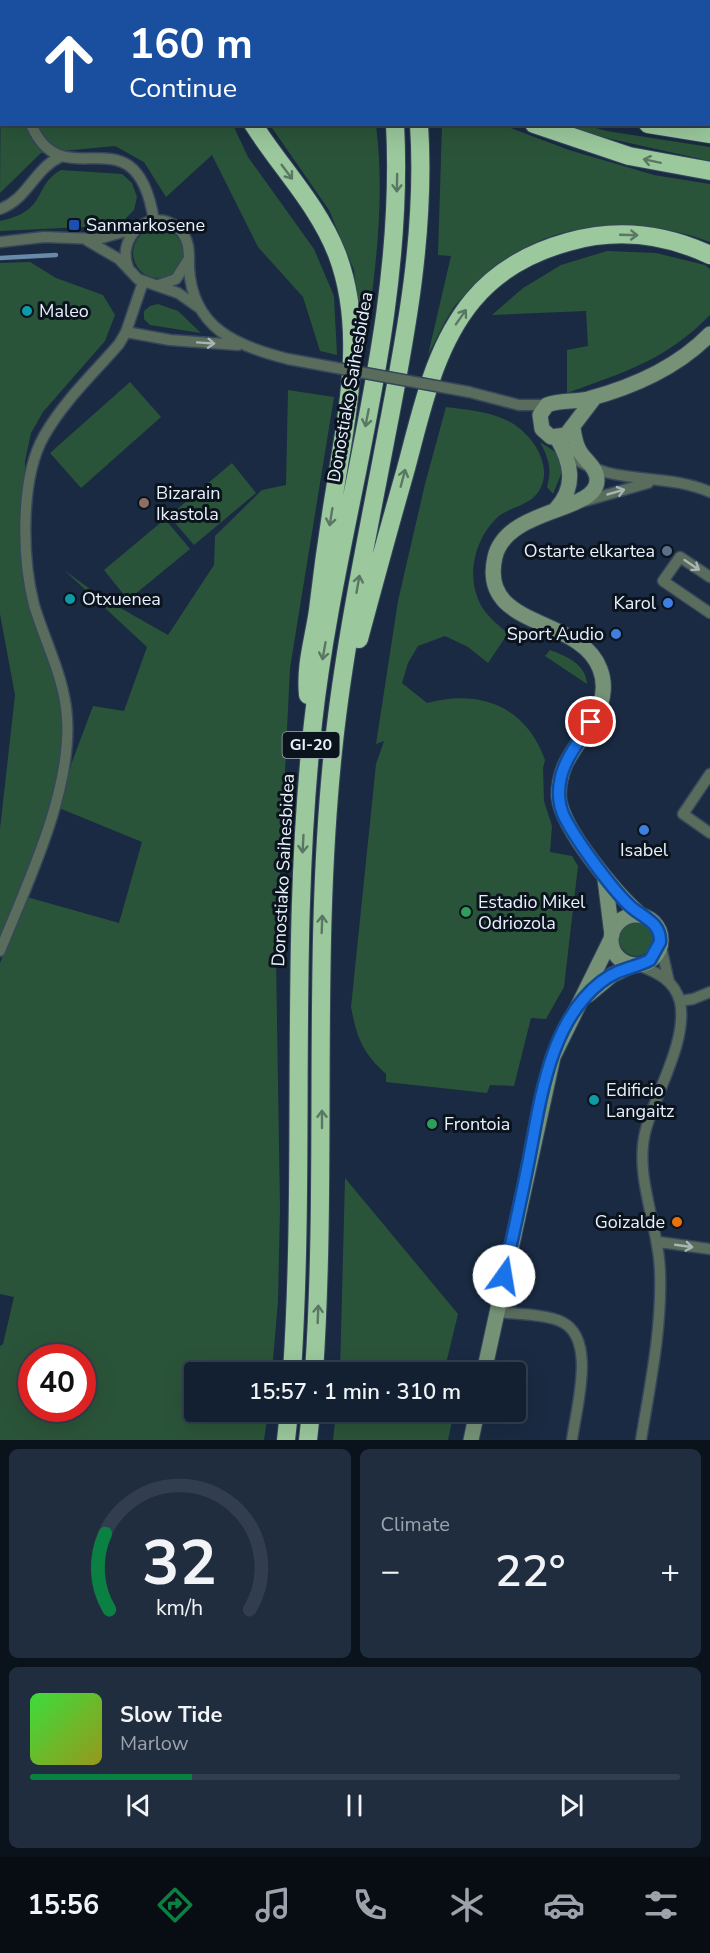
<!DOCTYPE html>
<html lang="en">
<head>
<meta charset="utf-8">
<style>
  :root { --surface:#132032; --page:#202d3e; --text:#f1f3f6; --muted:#9da3ac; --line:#323e4d; --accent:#0b8043 }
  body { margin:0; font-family:"Nunito Sans",sans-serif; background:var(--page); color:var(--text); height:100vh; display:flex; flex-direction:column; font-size:22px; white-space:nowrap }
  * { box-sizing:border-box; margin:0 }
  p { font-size:20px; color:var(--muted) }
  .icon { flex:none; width:33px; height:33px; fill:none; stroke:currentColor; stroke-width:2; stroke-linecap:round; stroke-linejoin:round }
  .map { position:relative; height:1440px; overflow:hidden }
  .sheet { display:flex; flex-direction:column; gap:9px; padding:9px; background:#0a121c; flex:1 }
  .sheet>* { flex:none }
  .guide { position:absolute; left:0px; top:0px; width:711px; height:126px; box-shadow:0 6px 24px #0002,0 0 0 2px var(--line); background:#1a4fa0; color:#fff; overflow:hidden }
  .speed { position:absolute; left:18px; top:1344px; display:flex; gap:12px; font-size:30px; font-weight:700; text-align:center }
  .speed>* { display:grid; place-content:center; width:78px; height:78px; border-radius:50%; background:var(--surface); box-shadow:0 6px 24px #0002,0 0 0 2px var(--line); line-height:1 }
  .speed .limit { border:9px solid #d22; background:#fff; color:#111 }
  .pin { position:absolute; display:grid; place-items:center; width:51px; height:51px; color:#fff; margin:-26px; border:3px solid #fff; border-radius:50%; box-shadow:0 2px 6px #0007 }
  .me { position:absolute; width:66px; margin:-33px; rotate:13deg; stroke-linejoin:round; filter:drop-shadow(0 0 4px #0008) }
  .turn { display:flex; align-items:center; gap:21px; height:126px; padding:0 30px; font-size:27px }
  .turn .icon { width:78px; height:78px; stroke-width:2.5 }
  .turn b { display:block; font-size:42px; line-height:51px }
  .big { font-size:45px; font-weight:600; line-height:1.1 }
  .sheet .card { flex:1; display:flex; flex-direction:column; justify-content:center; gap:9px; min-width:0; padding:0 21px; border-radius:9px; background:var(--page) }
  .sheet .dial { align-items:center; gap:0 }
  .dial svg { height:156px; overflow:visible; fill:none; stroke:var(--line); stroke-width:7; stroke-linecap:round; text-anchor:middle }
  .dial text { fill:var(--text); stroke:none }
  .song { display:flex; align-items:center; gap:18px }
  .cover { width:72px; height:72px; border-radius:9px; background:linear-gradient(135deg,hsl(120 70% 55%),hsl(60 70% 35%)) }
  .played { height:6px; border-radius:3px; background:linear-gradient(90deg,var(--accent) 25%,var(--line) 25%) }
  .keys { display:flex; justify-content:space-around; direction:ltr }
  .heat { display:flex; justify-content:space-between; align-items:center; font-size:33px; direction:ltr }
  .sheet .tiles { flex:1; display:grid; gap:9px; grid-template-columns:1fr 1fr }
  .card:last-child { grid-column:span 2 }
  .trip { position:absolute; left:184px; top:1362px; width:342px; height:60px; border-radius:6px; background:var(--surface); box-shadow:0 6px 24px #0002,0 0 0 2px var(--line); font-weight:600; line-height:60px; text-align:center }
  .tab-bar { display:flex; height:96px; justify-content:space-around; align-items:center; background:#080d14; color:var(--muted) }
  .tab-bar .icon { width:42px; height:42px }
  .tab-bar .active { color:var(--accent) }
  .tab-bar b { font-size:27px; color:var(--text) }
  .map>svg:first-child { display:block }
  .green { fill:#2a5439; fill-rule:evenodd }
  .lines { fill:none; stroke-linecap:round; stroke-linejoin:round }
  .stream { stroke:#6a8aa9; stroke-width:4.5 }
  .street-casing { stroke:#36465c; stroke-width:13 }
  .secondary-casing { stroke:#36465c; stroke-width:17 }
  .primary-casing { stroke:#36465c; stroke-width:17 }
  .highway-casing { stroke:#36465c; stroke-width:20 }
  .street { stroke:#5a6c5b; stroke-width:10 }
  .secondary { stroke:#759276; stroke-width:15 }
  .primary { stroke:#89ae8a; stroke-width:15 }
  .highway { stroke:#9bc89d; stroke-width:18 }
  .street-bridge-casing { stroke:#36465c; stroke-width:13; stroke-linecap:butt }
  .street-bridge { stroke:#5a6c5b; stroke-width:10 }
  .oneway { stroke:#5a7763 }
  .oneway2 { stroke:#a8b5b4 }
  .route-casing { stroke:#114b97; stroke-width:15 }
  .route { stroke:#1a73e8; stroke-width:10 }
  .transit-dot { fill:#1a4fb4; stroke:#0b131d; stroke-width:2 }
  .culture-dot { fill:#0f9aa8; stroke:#0b131d; stroke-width:2 }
  .education-dot { fill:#8d6e63; stroke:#0b131d; stroke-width:2 }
  .service-dot { fill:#5c6f8a; stroke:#0b131d; stroke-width:2 }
  .shop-dot { fill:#3f7fe0; stroke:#0b131d; stroke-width:2 }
  .leisure-dot { fill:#2e9e5b; stroke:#0b131d; stroke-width:2 }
  .food-dot { fill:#e8710a; stroke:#0b131d; stroke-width:2 }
  .labels { text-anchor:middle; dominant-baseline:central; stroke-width:6; stroke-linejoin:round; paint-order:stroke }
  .shield { fill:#0b131d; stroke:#a5aeba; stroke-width:1.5 }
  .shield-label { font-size:16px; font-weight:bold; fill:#e7f0fd }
  .poi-label { font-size:18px; fill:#e7f0fd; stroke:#0b131d; text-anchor:start }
  .street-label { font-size:18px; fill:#e7f0fd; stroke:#0b131d }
</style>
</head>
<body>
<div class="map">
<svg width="710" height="1440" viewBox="0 0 710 1440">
  <rect width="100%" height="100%" fill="#192a42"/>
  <path class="green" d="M1,62L2,124L233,125L248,157L314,249L334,296L337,355L320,351L303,297L258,247L212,155L166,197L144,162L115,146L41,153L0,193Z
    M270,125H376C386,203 374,282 363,360L354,270L329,210Z
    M442,125H503L569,150L654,175L710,184V242C630,211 534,221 473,287C466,294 457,302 452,310C443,324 436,340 428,355L451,256L438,255Z
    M563,125H584L607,131L710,147V161L593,135Z
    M61,170L122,174L132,183L137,197L134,210L124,220L105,226L0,231V221C49,211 32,186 61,170Z
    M133 253a25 25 0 1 1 50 0a25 25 0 1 1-50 0Z
    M607,251L656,253L705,265L710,269V315C666,360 625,372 567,393V350L588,346L586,311L492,315L523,288L561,265Z
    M30,262L56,278L103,295L115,315L105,341L43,412L31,433L25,461L24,556L64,717L58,778L33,860L0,941V829L15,695L0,614V263Z
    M158,304L178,311L201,333L150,325L144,319V311L150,306Z
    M130,382L161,417L81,488L50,453Z
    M288,390L334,397L290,668L276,958L280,1208L278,1301L272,1372H195V1412H268L264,1440H0V1346L3,1344L14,1297L0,1294V963L27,897L119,923L142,842L59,808L72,762L93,706L124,711L147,647L64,570L101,597L168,635L214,565L215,536L262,490L286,485ZM32,1358H82V1408H32Z
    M446,407C467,410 489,411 508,421C533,433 558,471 535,496C527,505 509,508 499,516C474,538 465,578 482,607C488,617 499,626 508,633L488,663L468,647L445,636L418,646L408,663L402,683L427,703C480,689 526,706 545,760L543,768L544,801L552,826L550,852L572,856L578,866L564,987L546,1019L531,1018L514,1086L490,1085L487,1093L386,1082V1074C362,1052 357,1038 351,1007L376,764L384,741L376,744L398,601L425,484Z
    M540,442L560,455L562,472L553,494L547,487C552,469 549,459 540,442Z
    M232,463L256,493L194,545L169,516Z
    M165,519L190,549L128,600L104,570Z
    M550,650C566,656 586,664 587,684L545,656Z
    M619 939a17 17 0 1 1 34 0a17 17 0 1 1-34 0Z
    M345,1178L458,1314L444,1372H340Z
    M336,1412H454L448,1440H333Z"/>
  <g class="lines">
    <path class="stream" d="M0,258L56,255"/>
    <defs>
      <path id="street" d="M23,0V2
        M66,2V0
        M31,124C63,202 136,105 154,221
        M0,209C28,199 34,169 60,157
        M88,241L119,259L138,279L178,293L198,307
        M0,242L44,237L98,239L134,229
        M128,267C116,237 151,205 178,228C190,239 189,252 189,267C192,328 236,346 288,359
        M159,285L176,279L188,260
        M126,332L170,340L238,345
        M469,392L519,405H547
        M566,453C613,488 661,471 710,492
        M585,501L648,483
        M710,577L680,557L663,581L710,613
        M710,774L683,814L710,833
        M660,942L669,982
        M0,951C27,884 72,791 67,718C65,679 45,642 34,605C22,558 20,478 44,436C63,402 94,373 119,344L126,332L143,282
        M638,965C656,972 675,980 680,1002C688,1040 656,1092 646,1129C633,1175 659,1225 660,1272C662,1329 650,1385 641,1440
        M680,1001L693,999L710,992
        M659,1242L710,1249
        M497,1312C513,1314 547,1314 562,1322C597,1339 576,1408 572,1440"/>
      <path id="secondary" d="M595,397L566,435L551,437L542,429L540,415L547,405C559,400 575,402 588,399C633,387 678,367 710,334
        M573,428C574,435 575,443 579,450C584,460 597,467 597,480C597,513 507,507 495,557C478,630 580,615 600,669C614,706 581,733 566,763C561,773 558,788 559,798C562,829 618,896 642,916
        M556,509C577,486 571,462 557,438
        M605,879L612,935
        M611 940a25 25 0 1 1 50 0a25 25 0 1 1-50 0Z
        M588,995L612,975L633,965
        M484,1372L553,1057L611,939
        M471,1440L477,1412"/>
      <path id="primary" d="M436,0L438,2
        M607,0L609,2
        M710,43V44"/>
      <path id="highway" d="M385,0L387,2
        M404,0V2
        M253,124C281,168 318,205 337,254C365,328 348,408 336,483C329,525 323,567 318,610C314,639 305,665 308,695
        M534,124L629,156L710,171
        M648,124L710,134
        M359,639C374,583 389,528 405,472C421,414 433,348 473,300C497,271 532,252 568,242C617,228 665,234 710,255
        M292,1372C306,1156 289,939 313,723C335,523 406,328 395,124
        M314,1372C328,1163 311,951 334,742C345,640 367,538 386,437C406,335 426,230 419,124
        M286,1440L289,1412
        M308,1440L311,1412"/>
    </defs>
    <use href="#street" class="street-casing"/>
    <use href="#secondary" class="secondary-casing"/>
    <use href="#primary" class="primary-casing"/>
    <use href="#highway" class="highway-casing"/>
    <use href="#street" class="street"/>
    <use href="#secondary" class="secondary"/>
    <use href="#primary" class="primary"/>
    <use href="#highway" class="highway"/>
    <defs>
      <path id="street-bridge" d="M288,359L469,392"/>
    </defs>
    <use href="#street-bridge" class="street-bridge-casing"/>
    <use href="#street-bridge" class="street-bridge"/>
  </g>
  <defs><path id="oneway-shaft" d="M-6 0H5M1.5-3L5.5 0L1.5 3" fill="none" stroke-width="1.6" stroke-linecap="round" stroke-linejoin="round" transform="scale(1.5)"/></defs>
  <g class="oneway">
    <use href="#oneway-shaft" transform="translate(652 161) rotate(-168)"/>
    <use href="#oneway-shaft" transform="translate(287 172) rotate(53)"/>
    <use href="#oneway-shaft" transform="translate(397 183) rotate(91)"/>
    <use href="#oneway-shaft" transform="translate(629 235) rotate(2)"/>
    <use href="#oneway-shaft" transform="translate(461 317) rotate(-55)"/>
    <use href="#oneway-shaft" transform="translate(367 418) rotate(101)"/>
    <use href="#oneway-shaft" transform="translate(403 478) rotate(-75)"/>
    <use href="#oneway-shaft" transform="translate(331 517) rotate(99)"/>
    <use href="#oneway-shaft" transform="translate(358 584) rotate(-80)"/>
    <use href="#oneway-shaft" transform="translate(324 651) rotate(100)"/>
    <use href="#oneway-shaft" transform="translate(303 844) rotate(93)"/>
    <use href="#oneway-shaft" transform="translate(322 924) rotate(-88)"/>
    <use href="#oneway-shaft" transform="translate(322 1119) rotate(-90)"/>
    <use href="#oneway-shaft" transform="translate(318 1314) rotate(-88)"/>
  </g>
  <g class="oneway2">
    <use href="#oneway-shaft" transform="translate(206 343) rotate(4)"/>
    <use href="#oneway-shaft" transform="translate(616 492) rotate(-16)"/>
    <use href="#oneway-shaft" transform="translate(692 565) rotate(34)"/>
    <use href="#oneway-shaft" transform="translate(684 1246) rotate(8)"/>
  </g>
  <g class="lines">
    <defs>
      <path id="route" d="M504,1276C512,1240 520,1204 527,1169C540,1106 547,1024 601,982C619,968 632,969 650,960L660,942C661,922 643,918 630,906C611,888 574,838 563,814C559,804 558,793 560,782C563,760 580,741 591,722"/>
    </defs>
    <use href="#route" class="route-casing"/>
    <use href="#route" class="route"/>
  </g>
  <rect class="transit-dot" x="68" y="219" width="12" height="12" rx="3"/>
  <g class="culture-dot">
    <circle cx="27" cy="311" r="6"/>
    <circle cx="70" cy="599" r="6"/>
    <circle cx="594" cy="1100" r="6"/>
  </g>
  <circle class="education-dot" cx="144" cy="503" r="6"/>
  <circle class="service-dot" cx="667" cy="551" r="6"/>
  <g class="shop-dot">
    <circle cx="668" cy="603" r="6"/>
    <circle cx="616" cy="634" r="6"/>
    <circle cx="644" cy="830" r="6"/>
  </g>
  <g class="leisure-dot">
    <circle cx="466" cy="912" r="6"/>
    <circle cx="432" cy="1124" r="6"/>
  </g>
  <circle class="food-dot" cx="677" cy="1222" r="6"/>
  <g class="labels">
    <rect class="shield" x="282.5" y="732" width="57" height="26" rx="4.5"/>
    <g class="shield-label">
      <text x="311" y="745">GI-20</text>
    </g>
    <g class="poi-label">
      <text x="86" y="225">Sanmarkosene</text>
      <text x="39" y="311">Maleo</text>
      <text x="156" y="493">Bizarain<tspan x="156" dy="21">Ikastola</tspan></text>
      <text x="655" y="551" text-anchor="end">Ostarte elkartea</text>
      <text x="82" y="599">Otxuenea</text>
      <text x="656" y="603" text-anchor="end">Karol</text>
      <text x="604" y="634" text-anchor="end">Sport Audio</text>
      <text x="644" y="850" text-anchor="middle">Isabel</text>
      <text x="478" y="902">Estadio Mikel<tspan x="478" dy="21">Odriozola</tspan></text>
      <text x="606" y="1090">Edificio<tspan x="606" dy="21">Langaitz</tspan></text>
      <text x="444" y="1124">Frontoia</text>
      <text x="665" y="1222" text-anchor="end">Goizalde</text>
    </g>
    <g class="street-label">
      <text transform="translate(350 387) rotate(-80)">Donostiako Saihesbidea</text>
      <text transform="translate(283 870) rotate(-87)">Donostiako Saihesbidea</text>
    </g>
  </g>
</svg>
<div class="speed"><div class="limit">40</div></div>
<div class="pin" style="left:591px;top:722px;background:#d93025"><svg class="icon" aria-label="arrive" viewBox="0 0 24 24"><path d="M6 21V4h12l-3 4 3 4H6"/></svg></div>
<svg class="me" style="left:504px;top:1276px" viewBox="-20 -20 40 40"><circle r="19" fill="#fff"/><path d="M0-13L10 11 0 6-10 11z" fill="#1a73e8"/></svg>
<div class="trip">15:57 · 1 min · 310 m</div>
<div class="guide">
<div class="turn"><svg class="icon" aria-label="ahead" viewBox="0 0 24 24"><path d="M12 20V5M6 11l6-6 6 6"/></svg><div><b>160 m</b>Continue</div></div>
</div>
</div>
<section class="sheet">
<div class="tiles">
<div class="card dial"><svg viewBox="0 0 100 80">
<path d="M14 69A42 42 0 1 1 86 69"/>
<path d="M14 69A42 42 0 0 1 12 30" stroke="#0b8043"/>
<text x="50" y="56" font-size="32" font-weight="700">32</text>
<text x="50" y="72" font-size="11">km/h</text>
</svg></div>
<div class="card"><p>Climate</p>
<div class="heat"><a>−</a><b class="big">22°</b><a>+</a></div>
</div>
<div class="card">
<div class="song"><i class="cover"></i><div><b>Slow Tide</b><p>Marlow</p></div></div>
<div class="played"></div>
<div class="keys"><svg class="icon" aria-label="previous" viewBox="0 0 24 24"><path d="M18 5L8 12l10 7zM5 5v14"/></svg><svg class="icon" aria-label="pause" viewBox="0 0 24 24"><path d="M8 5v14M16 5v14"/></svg><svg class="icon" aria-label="next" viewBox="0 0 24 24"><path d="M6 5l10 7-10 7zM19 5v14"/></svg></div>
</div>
</div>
</section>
<nav class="tab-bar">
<b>15:56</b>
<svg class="icon active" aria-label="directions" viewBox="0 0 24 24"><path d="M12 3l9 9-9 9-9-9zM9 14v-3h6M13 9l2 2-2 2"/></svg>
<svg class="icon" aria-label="music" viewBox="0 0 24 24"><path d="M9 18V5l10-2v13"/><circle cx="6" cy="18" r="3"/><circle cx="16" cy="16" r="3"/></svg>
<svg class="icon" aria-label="phone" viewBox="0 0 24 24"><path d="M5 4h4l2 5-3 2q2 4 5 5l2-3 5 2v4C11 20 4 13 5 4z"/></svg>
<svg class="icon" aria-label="climate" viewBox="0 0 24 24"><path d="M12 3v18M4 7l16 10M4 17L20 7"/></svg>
<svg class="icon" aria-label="car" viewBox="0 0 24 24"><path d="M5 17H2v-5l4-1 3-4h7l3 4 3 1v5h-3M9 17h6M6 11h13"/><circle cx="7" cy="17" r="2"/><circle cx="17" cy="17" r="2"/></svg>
<svg class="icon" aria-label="filters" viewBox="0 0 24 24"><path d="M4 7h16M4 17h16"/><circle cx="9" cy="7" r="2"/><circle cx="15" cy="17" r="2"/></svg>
</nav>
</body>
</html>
